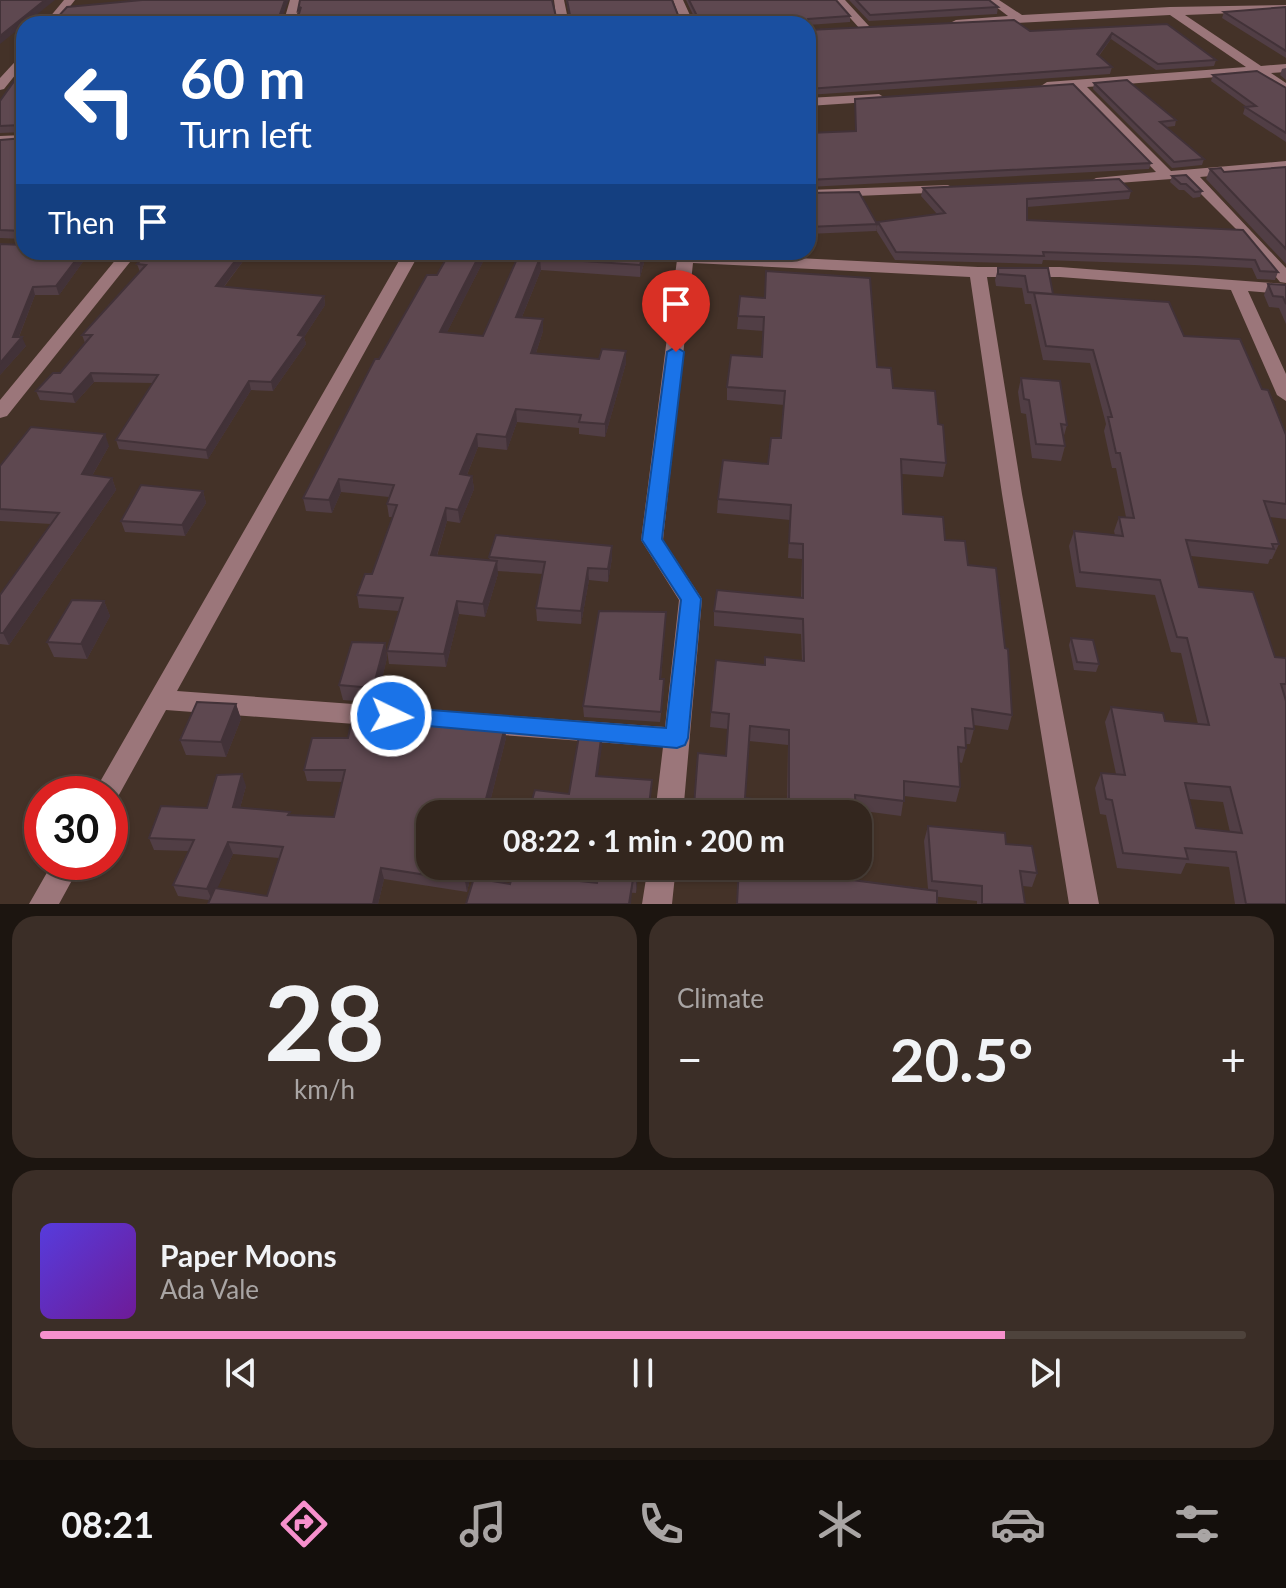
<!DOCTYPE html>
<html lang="en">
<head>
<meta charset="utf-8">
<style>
  :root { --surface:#33261e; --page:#3b2e27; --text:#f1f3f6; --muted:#a9a5a4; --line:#4e433c; --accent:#f790cd }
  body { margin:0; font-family:Lato,sans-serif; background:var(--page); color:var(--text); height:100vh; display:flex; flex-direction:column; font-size:30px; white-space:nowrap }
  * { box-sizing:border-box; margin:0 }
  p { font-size:26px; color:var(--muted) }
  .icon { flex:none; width:44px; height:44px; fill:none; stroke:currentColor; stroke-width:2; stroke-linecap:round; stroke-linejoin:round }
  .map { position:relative; height:904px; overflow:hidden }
  .details { display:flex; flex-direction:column; gap:12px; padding:12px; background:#1c1510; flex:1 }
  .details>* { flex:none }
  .top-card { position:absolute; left:16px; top:16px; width:800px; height:244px; border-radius:24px; box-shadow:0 2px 6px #0004,0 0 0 2px var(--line); background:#1a4fa0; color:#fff; overflow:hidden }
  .speed { position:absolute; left:24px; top:776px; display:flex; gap:16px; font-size:40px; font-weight:700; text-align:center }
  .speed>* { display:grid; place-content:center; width:104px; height:104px; border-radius:50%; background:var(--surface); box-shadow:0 2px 6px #0004,0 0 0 2px var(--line); line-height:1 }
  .speed .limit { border:12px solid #d22; background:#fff; color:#111 }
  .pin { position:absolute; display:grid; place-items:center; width:68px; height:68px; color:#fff; margin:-82px -34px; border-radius:50% 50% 50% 0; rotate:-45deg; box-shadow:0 0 8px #0007 }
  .pin .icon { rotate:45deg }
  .me { position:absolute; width:88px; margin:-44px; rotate:94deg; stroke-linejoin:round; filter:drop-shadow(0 0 6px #0008) }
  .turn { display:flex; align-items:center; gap:28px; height:168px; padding:0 32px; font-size:36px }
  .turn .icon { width:104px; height:104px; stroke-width:2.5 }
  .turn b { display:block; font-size:56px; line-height:68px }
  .then { display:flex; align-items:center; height:76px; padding:0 32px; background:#0003; gap:16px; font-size:30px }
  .big { font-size:60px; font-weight:700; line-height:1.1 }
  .details .widget { flex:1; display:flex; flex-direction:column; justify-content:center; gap:12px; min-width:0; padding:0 28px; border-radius:24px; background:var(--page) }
  .details .dial { align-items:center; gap:0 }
  .dial b { font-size:104px; line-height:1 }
  .song { display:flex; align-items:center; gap:24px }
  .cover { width:96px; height:96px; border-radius:12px; background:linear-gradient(135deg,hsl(250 70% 55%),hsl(280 70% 35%)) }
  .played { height:8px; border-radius:4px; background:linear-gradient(90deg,var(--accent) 80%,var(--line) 80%) }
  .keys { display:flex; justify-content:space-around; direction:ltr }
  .heat { display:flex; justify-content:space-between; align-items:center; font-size:44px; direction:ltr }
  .details .tiles { flex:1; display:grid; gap:12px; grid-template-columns:1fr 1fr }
  .widget:last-child { grid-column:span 2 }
  .trip { position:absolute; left:416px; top:800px; width:456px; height:80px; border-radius:24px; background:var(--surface); box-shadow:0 2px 6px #0004,0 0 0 2px var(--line); font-weight:700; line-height:80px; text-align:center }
  .tabs { display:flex; height:128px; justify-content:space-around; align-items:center; background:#140f0c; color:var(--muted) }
  .tabs .icon { width:56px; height:56px }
  .tabs .active { color:var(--accent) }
  .tabs b { font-size:36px; color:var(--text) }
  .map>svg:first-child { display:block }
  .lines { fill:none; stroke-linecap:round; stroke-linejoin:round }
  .minor { fill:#9b767a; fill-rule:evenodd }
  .wall { fill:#513e45; fill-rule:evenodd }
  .shaded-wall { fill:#423238 }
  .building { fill:#5e4850; stroke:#423238; stroke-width:2; fill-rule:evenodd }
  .route { fill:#1a73e8; stroke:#114b97; stroke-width:2 }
</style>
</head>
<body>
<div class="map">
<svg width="1286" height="904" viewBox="0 0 1286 904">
  <rect width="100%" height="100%" fill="#443228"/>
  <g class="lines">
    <path class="minor" d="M64,0H75L56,24H44Z
      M290,0H300L295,24H283Z
      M554,0H564L569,24H557Z
      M673,0H683L694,24H682Z
      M834,0H845L869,26V30H861Z
      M987,0H999L1022,15L1170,7L1286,5V11L1185,15L1261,66L1286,64V72L1271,73L1286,83V93L1256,74L1087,87L1171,171L1286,161V169L1200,177L1286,268V283L1280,282L1238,231L1185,178L1091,185L1089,182L1096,178L1156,172L1074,88L1047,90L1041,86L1047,82L1246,67L1170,15L956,26L950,23L956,20L1008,16Z
      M24,52V64L4,89L0,90V78Z
      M879,94L885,98L884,101L808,106V98Z
      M24,135V143L0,144V136Z
      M948,185L955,189L953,192L808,198V190Z
      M122,252H138L7,416L0,418V400Z
      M404,252H420L177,691L665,727L679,600L641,540L678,252L978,267H1060L1286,284V294L1248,291L1286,374V401L1277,395L1231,290L1060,277H987L1022,494L1099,904H1069L1002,494L970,277L693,263L663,540L702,599L683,814H655L663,747L166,710L115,802L110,804V794H93Z
      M53,862H82L59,904H29Z
      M648,866H676L672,904H642Z"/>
  </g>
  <path class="wall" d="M566,0H672L680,20L694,21L695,19L686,0H836L850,16V22L808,25L296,24L298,10L557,21L570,20Z
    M849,0H989L998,7L997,14L869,21Z
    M1286,7V58L1222,18L1224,12Z
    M1167,24L1216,60L1214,66L1156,70L1111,39L1099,56L1112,67L1110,74L808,95V30L1030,31Z
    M24,59V132L0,133V101L20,72L19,67Z
    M1286,68V80L1280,75L1282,69Z
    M1213,75L1286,88V142L1243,114L1245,107H1247L1211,81Z
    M1094,83L1176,120L1175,126L1166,127L1204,159L1202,165L1172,168L1093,89Z
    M855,99L1151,163L1149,169L808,187V133L855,131Z
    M24,138V252H90L59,295H35L19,337L26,346L0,375L23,245V239L0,238V140Z
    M1286,167V264L1206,179L1210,169L1224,172Z
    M1172,176L1202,191L1200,197L1193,198L1184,190H1179L1170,182Z
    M923,188L1131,191L1129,199L1027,207V220L1243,230L1278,272L1275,280L1257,279L1252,268L1194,265L1043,260L1042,264L895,260L876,230L878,222L937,214L921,196Z
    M808,193L877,224L876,231L808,234Z
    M148,252H250L224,287L324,296L325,305L304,337L306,344L273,391L251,390L208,459L119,449L116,440L153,383L94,382L75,403L40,400L36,391L60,373L85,343L82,335L140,272L137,264Z
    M488,252L447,332L483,336L520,252H647L640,277L541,270L522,317L543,319V331L536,353L599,359L626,351V363L605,437L579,434V428L517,422L507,450L478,447L467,475L472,476L474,489L460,523L447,521L437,556L490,561L489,557L612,546V558L608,582L589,580L581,624L537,621L536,608L543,574L497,571L498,574L485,617L459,614L446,667L389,664L387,651L399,611L359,608L357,595L372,574L393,517H389L387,504L389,497L341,492L332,513L306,511L303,498L379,359L437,275Z
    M998,268H1048L1053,294L1184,336L1262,389L1286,435V519L1270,517L1279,544L1272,559H1270L1268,564L1191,556L1199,587L1275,657L1286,658V904H1235L1229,867L1186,863L1181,874L1117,868L1106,815L1100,814L1095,788L1101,773L1116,774L1105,722L1111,707L1165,721L1198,724L1181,653L1171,652L1155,595L1076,587L1069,546L1074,531L1115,535L1114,531L1119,517H1126L1116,468H1112L1104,431L1106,424L1090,363L1043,360L1031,304H1025L1022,288L996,286L995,280ZM1189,799L1223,802L1230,832L1196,828Z
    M1268,284L1286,285V324L1279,308L1269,307L1264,295Z
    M740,296L877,367L893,388L938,424L946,463L943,477L902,474L903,514L945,540L968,565L1012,715L1008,730L974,725V729L970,744H966V748L962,763L959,762L960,787L956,802L904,796L901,816L856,810V814H693L698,753L726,756L728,729L710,727L711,712L765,665L802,661L801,634L714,626V611L801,598L802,559L788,558L790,520L717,513L718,499L768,464L781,438L784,405L727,400V387L761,357L763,331L737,329ZM749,741L788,745L787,803L745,798Z
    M1021,378L1067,425L1063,439L1065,446L1061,461L1032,458L1026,414L1021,413L1018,392Z
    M109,446L92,476L112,478L116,490L9,645L0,644V595L51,524L0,521V466Z
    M203,491L206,503L185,536L125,532L121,521Z
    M104,601L110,616L87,659L54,657L47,642Z
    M666,612L661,679L664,689L660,722L584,717L583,706Z
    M1071,638L1099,664L1096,672L1074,670L1069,645Z
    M385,643L387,658L376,703L343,700L339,685Z
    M236,704L241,719L226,757L186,755L180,740Z
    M505,727L506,738L487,814H430V866H473L467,892L384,879L378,904H208L209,900L178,896L173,885L189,851L154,850L149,838L246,786L240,808L290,812V815L334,817L342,782L307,781L304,770L348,738ZM233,854L279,858L267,896L217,888Z
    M928,826L1006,844L1037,873L1032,887L1023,886L1025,904H977V901L699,871V866H806V874L928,889L924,841Z
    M600,866H639L636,893L510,884L556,878L597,883Z"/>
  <path class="shaded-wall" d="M45,0H55L0,44V36Z
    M285,0H289L280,23L279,17Z
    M1112,33L1111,39L1095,60L1097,54Z
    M82,252H90L59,295L56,286Z
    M242,252H250L218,294L216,286Z
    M481,252H488L441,344L440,332Z
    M644,252H647L640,277V265Z
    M540,258L541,270L517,329L516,317Z
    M33,287L35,295L16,344L22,337L26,346L0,375V363L13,337Z
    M324,296L325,305L304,337L306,344L273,391L271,382L298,335Z
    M543,319V331L532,365L531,353Z
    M626,351V363L605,437V424Z
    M91,373L94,382L75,403L72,394Z
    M249,381L251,390L208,459L206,450Z
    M516,409L517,422L507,450L506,437Z
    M105,434L109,446L86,486L82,474Z
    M477,434L478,447L462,487L460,474Z
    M472,476L474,489L460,523L458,510Z
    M112,478L116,490L9,645L3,633Z
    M339,479L341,492L332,513L329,500Z
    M203,491L206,503L185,536L182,525Z
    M446,508L447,521L433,568L431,555Z
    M612,546V558L608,582V569Z
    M497,561L498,574L485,617L483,604Z
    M588,568L589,580L581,624V611Z
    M104,601L110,616L87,659L81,644Z
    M457,601L459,614L446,667L444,654Z
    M385,643L387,658L376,703L373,688Z
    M236,704L241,719L226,757L221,742Z
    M505,727L506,738L487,814H482Z
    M602,732V746L596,790V776Z
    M242,774L246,786L237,819L233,807Z
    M228,842L233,854L212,900L207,889Z
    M469,866H473L467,892L465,881Z
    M554,866H558L553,892L551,878Z
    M637,866H639L636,893V879Z
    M381,868L384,879L378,904H373Z
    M633,879L631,904H629Z"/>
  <path class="building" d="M0,0H45L0,36Z
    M142,0H285L279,17L282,21H292L289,24H48L50,21L56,19L67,7Z
    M300,0H552L557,21L571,20L567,0H672L680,20L694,21L697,16L689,0H836L850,16L808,19L807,24H296L301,7L298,10Z
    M856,0H989L998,7L870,15Z
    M1286,7V51L1224,12Z
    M1014,20L1030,31L1167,24L1216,60L1158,64L1112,33L1097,54L1112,67L808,89V30Z
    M24,59V127L21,125L0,126V101L22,70L19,67Z
    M1257,71L1286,88V133L1245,107L1256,106L1213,75Z
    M1127,80L1176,120L1160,122L1204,159L1174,162L1094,83Z
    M1073,84L1151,163L808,180V182V133L856,131L855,99Z
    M24,135V252H82L56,286L33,287L13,337H22L0,363V244L23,245V231L0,230V140L24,138Z
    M1286,167V249L1210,169L1221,168L1224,172Z
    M1186,175L1202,191L1195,192L1186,184H1181L1172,176Z
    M1119,179L1131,191L1027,199V220L1243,230L1278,272L1260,271L1255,260L1197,257L1043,252L1044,256L896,252L878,222L945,213L923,188Z
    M859,192L877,224L808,227V193Z
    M148,252H242L216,286L324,296L298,335L304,336L271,382L249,381L206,450L116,440L158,375L91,373L72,394L36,391L53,373H60L92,335H82L146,265L137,264Z
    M450,252H481L440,332L483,336L520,252H644L640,265L540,258L516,317L543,319L531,353L599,359L602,349L626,351L605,424L579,422L581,415L516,409L506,437L477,434L460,474L472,476L458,510L446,508L431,555L497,561L483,604L457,601L444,654L387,651L403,598L357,595L365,574H372L397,505L387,504L394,485L339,479L329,500L303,498L375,359H379L427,275H437Z
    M998,268H1048L1053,294L1028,292L1025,276L998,274Z
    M766,271L870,278L877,367L891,368L893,388L935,391L938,424L943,425L946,463L901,459L903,514L943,517L945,540L965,541L968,565L996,568L1005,648L1008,649L1012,715L972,709L974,729L965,728L966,748L958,747L960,787L904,781V801L855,795L856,814H703L704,807L694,806L698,753L726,756L729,714L711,712L716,660L765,665V657L804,661L803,619L714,611L717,590L803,598V544L789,543L791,505L718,499L723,460L768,464L771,438H781L785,391L727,387L731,355L762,357L764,317L738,316L740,296L765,298ZM750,726L789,730V803L745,798Z
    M1268,284L1286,285V304L1283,297L1273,296Z
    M1034,293L1169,302L1184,336L1240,339L1262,389L1268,390L1286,435V504L1264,501L1279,544H1272L1274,549L1186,540L1199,587L1253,592L1275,657L1286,658V684H1281L1286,701V904H1246L1236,852L1185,848L1188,859L1123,853L1112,800L1106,799L1101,773L1125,775L1111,707L1163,713L1165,721L1209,725L1187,638L1177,637L1160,580L1080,572L1074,531L1123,536L1119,517L1134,518L1120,453H1116L1108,417H1112L1093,350L1046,346ZM1185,783L1230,787L1242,833L1196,828Z
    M1021,378L1060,381L1067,425L1061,424L1065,446L1036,444L1029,400L1024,399Z
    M31,427L105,434L82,474L112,478L3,633H0V595L59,513L0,509V466Z
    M141,485L203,491L182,525L121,521Z
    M496,535L612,546L608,569L588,568L581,611L536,608L545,562L489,557Z
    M72,600L104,601L81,644L47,642Z
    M599,611L666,612L660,679H664L661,712L583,706Z
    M1071,638L1093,640L1099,664L1077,662Z
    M352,642L385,643L373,688L339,685Z
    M197,702L236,704L221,742L180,740Z
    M353,715L505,727L482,814H430V866H469L465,881L381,868L373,904H208L215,888L267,896L283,847L228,842L207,889L173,885L194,840L149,838L161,806L207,808L217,775L242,774L233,807L290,812L288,815L334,817L345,770H304L312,738H348Z
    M580,730L602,732L596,776L652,780L648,814H528L535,790L569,794Z
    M928,826L1005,833L1006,844L1032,846L1037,873L1020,871L1025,904H982V886L932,881Z
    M515,866H554L551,878L597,883L600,866H637L636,879H633L629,904H466L474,878L510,884Z
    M739,866H806V874L937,891V904H737Z"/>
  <path class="route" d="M676,347L684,352L662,539L701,599L688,738L685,745L677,748L383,722L379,716L383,710L391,707L666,728L681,600L642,540L667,352Z"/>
</svg>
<div class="speed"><div class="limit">30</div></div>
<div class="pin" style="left:676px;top:352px;background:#d93025"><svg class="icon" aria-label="arrive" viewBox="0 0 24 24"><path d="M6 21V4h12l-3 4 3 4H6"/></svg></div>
<svg class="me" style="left:391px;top:716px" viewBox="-20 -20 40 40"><circle r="17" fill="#1a73e8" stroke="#fff" stroke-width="3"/><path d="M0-11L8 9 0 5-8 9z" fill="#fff"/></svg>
<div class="trip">08:22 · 1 min · 200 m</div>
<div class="top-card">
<div class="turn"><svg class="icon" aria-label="left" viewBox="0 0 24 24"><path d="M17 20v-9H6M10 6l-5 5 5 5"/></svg><div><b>60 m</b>Turn left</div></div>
<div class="then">Then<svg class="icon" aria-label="arrive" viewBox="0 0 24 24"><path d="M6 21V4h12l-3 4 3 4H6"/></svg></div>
</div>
</div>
<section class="details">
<div class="tiles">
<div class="widget dial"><b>28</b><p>km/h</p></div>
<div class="widget"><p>Climate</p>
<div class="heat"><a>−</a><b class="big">20.5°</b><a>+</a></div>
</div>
<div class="widget">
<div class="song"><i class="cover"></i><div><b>Paper Moons</b><p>Ada Vale</p></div></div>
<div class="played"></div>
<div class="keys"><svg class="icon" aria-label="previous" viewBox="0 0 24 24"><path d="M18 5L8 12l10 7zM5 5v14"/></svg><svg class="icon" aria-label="pause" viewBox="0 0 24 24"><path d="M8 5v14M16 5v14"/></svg><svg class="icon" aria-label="next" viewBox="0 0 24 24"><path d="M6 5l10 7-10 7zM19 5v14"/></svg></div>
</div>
</div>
</section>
<nav class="tabs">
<b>08:21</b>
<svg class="icon active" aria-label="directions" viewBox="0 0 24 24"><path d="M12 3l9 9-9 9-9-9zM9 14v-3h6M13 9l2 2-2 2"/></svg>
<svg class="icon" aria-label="music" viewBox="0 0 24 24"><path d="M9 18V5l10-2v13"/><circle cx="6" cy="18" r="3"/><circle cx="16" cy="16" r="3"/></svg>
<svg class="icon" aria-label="phone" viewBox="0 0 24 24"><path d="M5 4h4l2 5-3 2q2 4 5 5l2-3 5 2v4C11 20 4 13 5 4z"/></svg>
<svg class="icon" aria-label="climate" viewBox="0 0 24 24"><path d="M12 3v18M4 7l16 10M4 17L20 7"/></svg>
<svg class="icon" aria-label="car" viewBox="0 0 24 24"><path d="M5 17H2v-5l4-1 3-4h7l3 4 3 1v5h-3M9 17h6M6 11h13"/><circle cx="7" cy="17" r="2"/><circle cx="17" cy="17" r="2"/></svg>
<svg class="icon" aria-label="filters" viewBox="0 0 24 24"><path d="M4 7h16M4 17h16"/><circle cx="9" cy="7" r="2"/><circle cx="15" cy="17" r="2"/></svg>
</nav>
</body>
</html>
